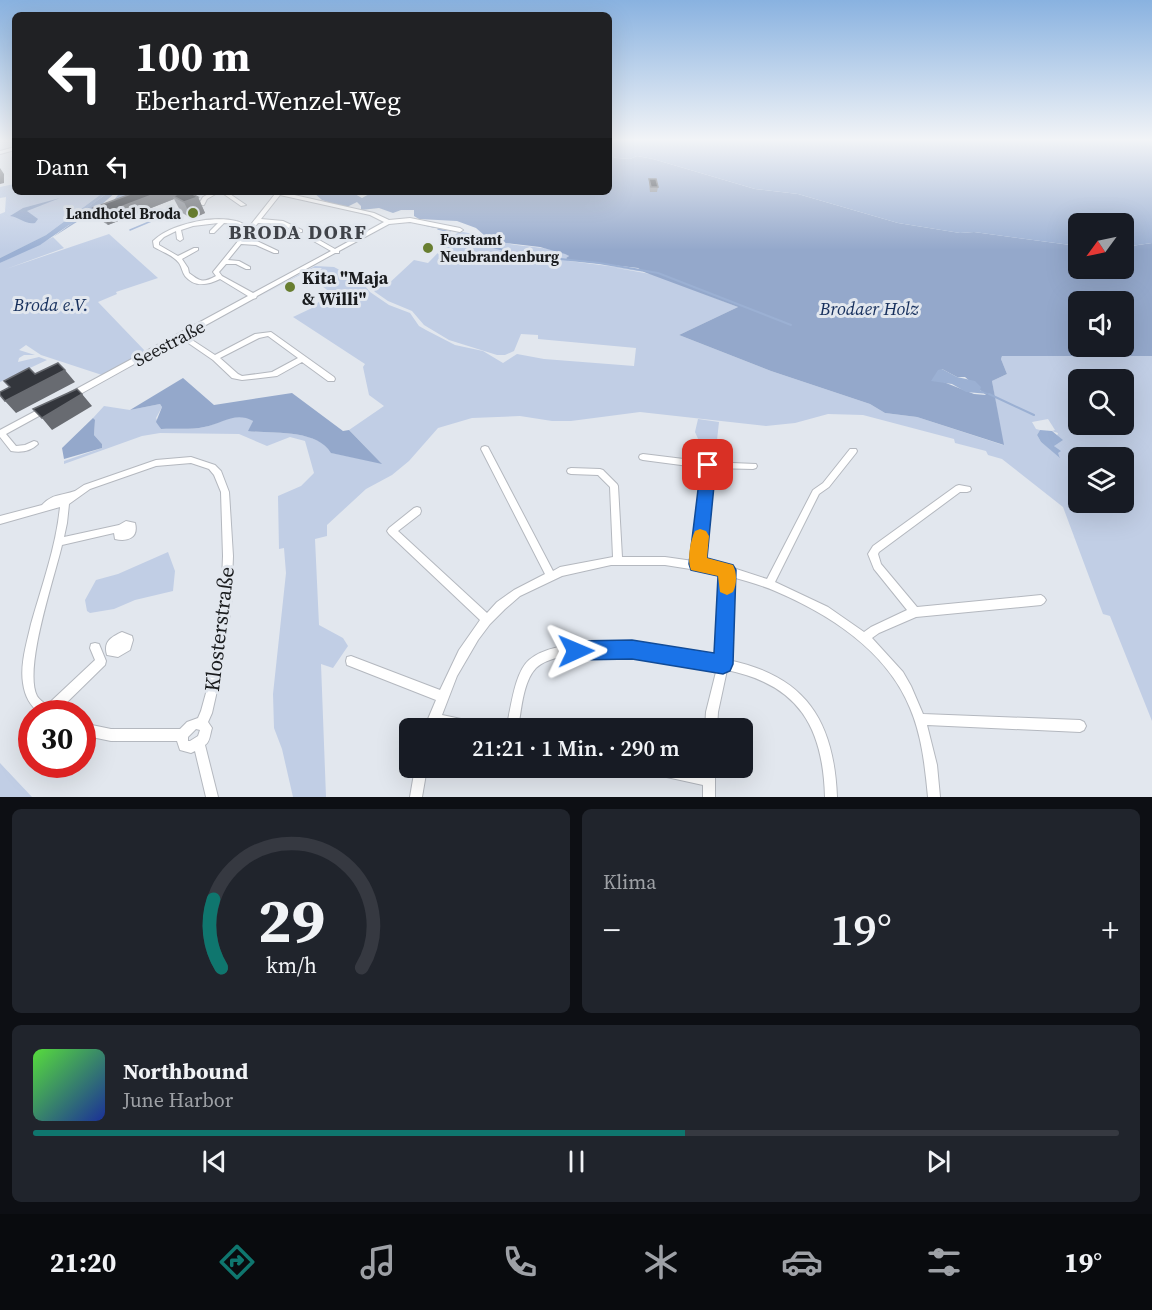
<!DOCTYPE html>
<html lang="de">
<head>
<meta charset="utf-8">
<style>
  :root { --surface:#171b24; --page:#20242c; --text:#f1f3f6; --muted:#9ea1a6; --line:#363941; --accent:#0f766e }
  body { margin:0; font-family:"Source Serif 4",serif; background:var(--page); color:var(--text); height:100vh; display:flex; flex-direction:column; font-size:22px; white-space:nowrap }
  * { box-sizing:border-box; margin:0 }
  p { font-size:20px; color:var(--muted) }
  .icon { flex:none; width:33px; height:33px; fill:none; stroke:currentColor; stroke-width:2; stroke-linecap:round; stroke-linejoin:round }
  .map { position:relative; height:797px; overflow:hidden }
  .sheet { display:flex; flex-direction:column; gap:12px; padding:12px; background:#0d0f14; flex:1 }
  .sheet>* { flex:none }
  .guide { position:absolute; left:12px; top:12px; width:600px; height:183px; border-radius:9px; box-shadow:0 6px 24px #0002; background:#202124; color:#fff; overflow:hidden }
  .needle { width:39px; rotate:237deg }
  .tools { position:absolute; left:1068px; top:213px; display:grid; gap:12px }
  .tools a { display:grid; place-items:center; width:66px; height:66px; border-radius:9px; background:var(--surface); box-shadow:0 6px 24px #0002; font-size:30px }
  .speed { position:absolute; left:18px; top:700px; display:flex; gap:12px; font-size:30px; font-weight:700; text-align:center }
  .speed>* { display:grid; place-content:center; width:78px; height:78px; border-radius:50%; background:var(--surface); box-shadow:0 6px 24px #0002; line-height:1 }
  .speed .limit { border:9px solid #d22; background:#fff; color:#111 }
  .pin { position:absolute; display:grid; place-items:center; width:51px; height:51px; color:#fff; margin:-26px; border-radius:12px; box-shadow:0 3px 9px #0006 }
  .me { position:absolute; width:66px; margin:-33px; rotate:89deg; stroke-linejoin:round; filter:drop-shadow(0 0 4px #0008) }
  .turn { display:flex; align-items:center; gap:21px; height:126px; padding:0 24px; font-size:27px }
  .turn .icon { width:78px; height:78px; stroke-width:2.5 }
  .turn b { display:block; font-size:42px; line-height:51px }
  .then { display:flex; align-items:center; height:57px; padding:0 24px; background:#0003; gap:12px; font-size:22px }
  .big { font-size:45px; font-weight:600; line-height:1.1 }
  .sheet .widget { flex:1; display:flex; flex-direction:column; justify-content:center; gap:9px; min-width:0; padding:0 21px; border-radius:9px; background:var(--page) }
  .sheet .dial { align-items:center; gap:0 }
  .dial svg { height:156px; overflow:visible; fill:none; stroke:var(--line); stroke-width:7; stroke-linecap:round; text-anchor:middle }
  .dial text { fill:var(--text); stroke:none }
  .song { display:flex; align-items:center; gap:18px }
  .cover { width:72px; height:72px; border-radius:9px; background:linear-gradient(135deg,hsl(110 70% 55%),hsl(230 70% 35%)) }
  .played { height:6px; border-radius:3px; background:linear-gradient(90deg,var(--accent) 60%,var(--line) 60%) }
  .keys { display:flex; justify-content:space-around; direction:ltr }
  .heat { display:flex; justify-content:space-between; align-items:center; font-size:33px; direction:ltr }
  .sheet .tiles { flex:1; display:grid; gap:12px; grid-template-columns:1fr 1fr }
  .widget:last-child { grid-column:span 2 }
  .trip { position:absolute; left:399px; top:718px; width:354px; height:60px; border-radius:9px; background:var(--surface); box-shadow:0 6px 24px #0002; font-weight:600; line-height:60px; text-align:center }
  .menu { display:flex; height:96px; justify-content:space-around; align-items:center; background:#090b0e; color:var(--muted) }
  .menu .icon { width:42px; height:42px }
  .menu .active { color:var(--accent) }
  .menu b { font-size:27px; color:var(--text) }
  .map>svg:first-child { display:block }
  .green { fill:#c1cee5; fill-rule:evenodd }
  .forest { fill:#94a8cb; fill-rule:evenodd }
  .water { fill:#9bb0d3 }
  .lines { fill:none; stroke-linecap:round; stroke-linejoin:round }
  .stream-far1 { stroke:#9bb0d3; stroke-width:1.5 }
  .stream { stroke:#9bb0d3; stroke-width:2 }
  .canal { fill:#9bb0d3; fill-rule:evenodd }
  .street-casing { stroke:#b4b8bf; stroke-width:2 }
  .street { fill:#fff; fill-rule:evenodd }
  .wall { fill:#8a8e95 }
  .shaded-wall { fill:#686b71 }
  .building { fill:#33363c; stroke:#686b71; stroke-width:1.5 }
  .route { fill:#1a73e8; stroke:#114b97; stroke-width:1.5 }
  .slow { fill:#f59e0b }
  .poi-dot { fill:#687e30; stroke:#e2e7ee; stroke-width:2 }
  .labels { text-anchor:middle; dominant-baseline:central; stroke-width:6; stroke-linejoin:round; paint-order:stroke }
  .far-poi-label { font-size:15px; font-weight:bold; fill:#1a1c1e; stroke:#e2e7ee; text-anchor:end }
  .poi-label { font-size:18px; font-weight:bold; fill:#1a1c1e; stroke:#e2e7ee; text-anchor:start }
  .park-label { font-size:18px; font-style:italic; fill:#162f5c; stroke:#e2e7ee }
  .street-label { font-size:18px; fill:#1a1c1e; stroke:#e2e7ee }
  .far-district-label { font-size:20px; font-weight:bold; letter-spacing:1.5px; fill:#404349; stroke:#e2e7ee }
  .near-street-label { font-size:21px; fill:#1a1c1e; stroke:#e2e7ee }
</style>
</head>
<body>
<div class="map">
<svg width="1152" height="797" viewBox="0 0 1152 797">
  <rect width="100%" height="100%" fill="#e2e7ee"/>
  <path class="green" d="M15,155V192H104L46,235L0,258V214L5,212L6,197L0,198V187L14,184L11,157Z
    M459,231C476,234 493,240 510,244C526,247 555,247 569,256L566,258L569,261L640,270L644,272L611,267L656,275L738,307L679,335L771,371L870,404L885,413L917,417L1003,445L992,381L1007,374L1001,359L1002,356H1152V721L1110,616L1103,614L1063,507L1002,459L988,455L986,451L955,443L954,439L863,415L828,414L795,423L766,426L640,412L571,421H552L520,416L472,418L438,428L409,461L392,475L366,489L327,525V536L315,539L319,625L343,638L348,646L333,668L321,664L326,797H293L282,749L274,728L273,694L286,573L284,548L279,549L278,496L301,486L314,473L305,441L290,437L267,446L239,434L160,433L142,436L64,464V461L102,448V444L94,435L95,421L93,418L104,406L130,410L160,404L162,407L156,418L161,429C174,428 191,430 204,427C220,424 237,409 253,421L249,431C274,434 317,429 332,453L381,463L349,430L384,406L369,395L363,367L365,364L293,317L312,308L330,292L311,278L322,268H313L258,297L315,266L334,267L361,281L370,292L389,305L410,313L419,326L426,330L455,345L483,351L503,363L517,354L544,359L634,366L636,348L538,339V335L521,334L514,351L505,355H497L449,340L424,325L412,311L388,301L375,292L367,282L352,274L359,270L356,273L385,287L414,260L428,263ZM1078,380H1124V424H1078ZM1048,419L1055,430L1052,431L1058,433L1054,446L1060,451L1057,453L1060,457L1041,442L1037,435L1040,430L1036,429L1032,422ZM1078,458H1124V502H1078Z
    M109,234L158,278L116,292L117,294L98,302L146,352L102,375L41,355L26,345L19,350L35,355H24L19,358L18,362L39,357L47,360L0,382V263L53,237L64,248L6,269Z
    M698,419L719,422L717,440L714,444L720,459L710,458V463L690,461L689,456L695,457L694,441H699L695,432Z
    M168,552L175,571L173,591L135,600L114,609L90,613L87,611L85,600L96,580L118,574Z
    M0,763L32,797H0Z"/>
  <path class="forest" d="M609,156L617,158L630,159L637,156L653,159L755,189L798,194L898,223L960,233L974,232L1078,246V268H1124V247L1152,243V356H1002L1001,359L1007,374L992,381L1004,445L917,417L885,413L870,404L771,371L679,335L738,307L644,272L638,268L568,260L566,258L569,256L565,254L540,247L506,243L484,235L476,228L457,221L419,219L414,216V210H401L393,213L379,208L361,210V206L357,202L345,208L322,200L313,192H346L339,194L353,193L362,198L373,192H609ZM1078,302H1124V346H1078ZM942,369L957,377H965L986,395L974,394L941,381Z
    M109,192H116L100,206L114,203L127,192H144L91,213L53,237L75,221L74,217Z
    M60,198L27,211L38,219L35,223C26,225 19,217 10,216L23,208Z
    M183,378L214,405L292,393L343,431L349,430L382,464L331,453C317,429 273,434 248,431L253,421C235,411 222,424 204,427C191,430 174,428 161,429L156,422L162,407L160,404L130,410Z
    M93,418L95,420L94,435L102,444V448L64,459L62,448Z"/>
  <path class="water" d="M609,139H1152V243L1124,247V224H1078V246L974,232L960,233L898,223L798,194L755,189L653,159L637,156L630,159L617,158L609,156Z
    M104,192H109L75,217V221L40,245L0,263V258L46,235Z
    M942,369L957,377L975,381L981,387L980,390L989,394L966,392L952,384L931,381L938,370Z
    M1040,430L1052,431L1063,440L1054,446L1061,451L1058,453L1060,458L1041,442L1037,435Z"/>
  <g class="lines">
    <path class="stream-far1" d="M425,225L434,227
      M438,229L450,232
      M130,230L180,209
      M478,242L498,248"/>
    <path class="stream" d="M493,247L522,255L599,263L658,273L791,325
      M989,394L1034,415"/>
    <path class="canal" d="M123,192H130L122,197L112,209L68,225L63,224L108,207L118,195Z"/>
    <defs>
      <path id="street" d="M15,147V150L0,154V151Z
        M212,192H219L207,199L204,205H200L199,204L203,197Z
        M221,192H227L246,205L241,206Z
        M271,192H281L374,213L389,220L410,218L460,228L463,230L460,232L410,222L389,224L339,251V253H335L257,296L256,298L253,299L186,336L215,355L255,334L271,332L334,377L335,379L334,381H328L302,362L277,376L242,380L232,378L213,360L181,338L75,397H69L68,395L69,393L248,296L220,279C208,285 195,288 185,276C182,272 182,267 179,263C173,255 162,252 154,247L153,241C170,224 213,215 236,221C241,222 245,225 249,227L275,194ZM280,195L370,215L384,222L335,249L314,237H310V239L331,251L253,293L222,276L219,272L226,264H236L246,269H250V267L239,261L228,260L241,244L256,245L274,253H278V251L259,242L244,240L258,223L280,224L298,232H302V230L283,221L261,219ZM218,223L210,231V233H214L224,223L235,224L247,230L213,272L216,276C203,283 201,282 189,273L188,268L182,259L198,250V248H194L178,256L159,245V242L164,237L176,231L177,239L180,241L183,239L181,230L193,226ZM268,336L298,358L272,372L242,376L238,374L220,358L259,338Z
        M45,406L49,409L48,411L6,434L16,446L25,445L34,441L37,442L38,444C31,451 21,453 11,451L0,437V430Z
        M485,446L488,447L553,571L560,567L613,557L610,487L598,475L571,474L568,473L567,471L568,469L571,468L600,469L603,470L617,484L618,486L622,557H665L693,561L704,468L643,460L640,459L639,457L640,455L643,454L708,462L756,464L757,466L756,468L753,469L712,468L702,562L727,566L767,579L813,490L823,483L850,449H856L857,451L856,453L829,487L819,494L775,582L828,607L864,632L871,627L907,610L874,569L868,554L873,546L956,486L959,485L970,487L971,489L970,491L967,492H960L879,552L878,554L881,564L917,607L1041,595L1044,597L1046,600L1044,603L1041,605L916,617L879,633L872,638L903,672L911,686L923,714L1080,720L1084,722L1086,726L1084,730L1080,732L927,725L937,765L940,797H928C925,767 922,736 910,708C887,651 829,614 775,591C761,585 746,581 732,577L728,660C806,676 834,721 837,797H825C823,727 799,685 727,670L718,712L717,729H705L706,712L717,668C677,661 567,640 536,668C523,681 521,712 518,729H506C511,710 514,673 529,660C566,629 673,650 718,658L722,574L665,565H611L562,576L520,596L505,609L490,624L478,640L457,676L442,715L480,723L484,725L486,729H454L439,726L438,729H426L428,719L436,700L347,665L346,661L347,657L351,656L440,690L459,650L480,620L389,534L387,531L389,528L414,508L417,507L420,508L421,511L420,514L398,531L487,613L497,602L514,590L545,574L481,449L482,447Z
        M191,457L215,465L221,471L229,492L233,556L231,606L219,682L212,713L208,722L212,728C210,734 210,742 205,745L218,797H206L195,751L191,753L180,750L177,741H111L82,735V723L111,729H180L187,722L198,718L201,711L209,682L221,606L223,556L221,492L214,475L209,469L191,463L156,466L90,489L69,504L67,523L64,537L119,525L126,521L135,523C139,538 127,542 115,539L114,533L62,545C55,576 23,669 37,696C39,699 44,703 47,705L95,660L90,648L91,644L95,643L99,644L106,661L105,665L55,714H40C30,705 25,697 23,683C20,664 27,642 31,624C42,585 56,547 60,507L0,524V516L42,505C53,493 62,496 75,491C78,489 81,487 84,485L156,460ZM196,729L200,730L198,736L190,741H188V737Z
        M122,632L132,636L133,640L130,650L118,657L107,655C103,642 111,637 122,632Z
        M415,768H427L422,797H410Z
        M647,768H681L703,773V768H715V797H703V785L653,774L649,772Z"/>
    </defs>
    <use href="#street" class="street-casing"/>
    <use href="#street" class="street"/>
  </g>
  <path class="wall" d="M649,179L658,187L657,192H650L649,184Z
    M136,192L198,197L205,213L192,219L181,212L174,199L108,225L99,219L93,208Z"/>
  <path class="shaded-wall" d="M0,168L4,174V183L0,184Z
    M160,192H184L173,196L174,199L108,225L102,214Z
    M198,197L205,213L192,219L184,202Z
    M65,370L75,382L16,413L5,401Z
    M82,394L92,406L52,430L42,418Z"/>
  <path class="building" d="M649,179H656L658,187H651Z
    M136,192H160L102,214L93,208Z
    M183,192H189L198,197L184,202L173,196Z
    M58,363L65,370L5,401L0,395V392L10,387L4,381L29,368L35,374Z
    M77,389L82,394L42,418L33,409Z"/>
  <linearGradient id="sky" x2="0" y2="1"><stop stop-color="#89b2e0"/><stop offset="0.56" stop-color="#f2f4f7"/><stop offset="1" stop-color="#f2f4f7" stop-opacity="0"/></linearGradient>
  <rect width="1152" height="250" fill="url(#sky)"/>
  <path class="route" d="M708,459L713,461L716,465L707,558L733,565L736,570L733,664L730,671L723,674L632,659L576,660L569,657L566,651L569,644L576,641L632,640L714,653L718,576L691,570L689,564L701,465L703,461Z"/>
  <path class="slow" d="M700,529L706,531L709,536L707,558L733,565C737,573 737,584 733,592L727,595L720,592L718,576L691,570C687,560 690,541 695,531Z"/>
  <g class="poi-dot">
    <circle cx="193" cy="213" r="6"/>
    <circle cx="428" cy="248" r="6"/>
    <circle cx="290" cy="287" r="6"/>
  </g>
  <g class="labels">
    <g class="far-poi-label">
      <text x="181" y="213">Landhotel Broda</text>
      <text x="440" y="239" text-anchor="start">Forstamt<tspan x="440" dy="17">Neubrandenburg</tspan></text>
    </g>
    <g class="poi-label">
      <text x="302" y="277">Kita "Maja<tspan x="302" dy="21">&amp; Willi"</tspan></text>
    </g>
    <g class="park-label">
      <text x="51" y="304">Broda e.V.</text>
      <text x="869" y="308">Brodaer Holz</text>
    </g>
    <g class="street-label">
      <text transform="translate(169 343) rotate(-28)">Seestraße</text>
    </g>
    <g class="far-district-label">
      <text x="298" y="232">BRODA DORF</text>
    </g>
    <g class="near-street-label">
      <text transform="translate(219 629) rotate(-83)">Klosterstraße</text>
    </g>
  </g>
</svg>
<div class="tools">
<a><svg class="needle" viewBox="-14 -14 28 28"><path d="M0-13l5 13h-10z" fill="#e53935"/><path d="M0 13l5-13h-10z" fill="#9ea1a6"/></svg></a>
<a><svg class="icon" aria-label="sound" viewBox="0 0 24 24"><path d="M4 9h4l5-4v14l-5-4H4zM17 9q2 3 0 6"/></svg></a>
<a><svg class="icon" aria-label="search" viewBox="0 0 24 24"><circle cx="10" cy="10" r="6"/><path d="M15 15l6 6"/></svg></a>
<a><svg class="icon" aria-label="layers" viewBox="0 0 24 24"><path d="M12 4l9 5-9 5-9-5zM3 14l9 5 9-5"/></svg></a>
</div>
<div class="speed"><div class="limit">30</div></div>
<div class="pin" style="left:708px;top:465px;background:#d93025"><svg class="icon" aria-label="arrive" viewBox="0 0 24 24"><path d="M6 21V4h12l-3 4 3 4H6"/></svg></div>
<svg class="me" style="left:576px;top:651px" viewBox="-20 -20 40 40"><path d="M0-17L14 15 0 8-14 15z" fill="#1a73e8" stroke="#fff" stroke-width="4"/></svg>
<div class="trip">21:21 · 1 Min. · 290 m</div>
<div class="guide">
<div class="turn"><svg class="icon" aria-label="left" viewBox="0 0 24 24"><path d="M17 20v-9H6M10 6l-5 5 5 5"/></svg><div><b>100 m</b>Eberhard-Wenzel-Weg</div></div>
<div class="then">Dann<svg class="icon" aria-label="left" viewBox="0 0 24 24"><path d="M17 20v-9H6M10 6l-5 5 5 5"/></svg></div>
</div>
</div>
<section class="sheet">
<div class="tiles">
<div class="widget dial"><svg viewBox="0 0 100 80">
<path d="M14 69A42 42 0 1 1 86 69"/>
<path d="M14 69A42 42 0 0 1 10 34" stroke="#0f766e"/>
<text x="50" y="56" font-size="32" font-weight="700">29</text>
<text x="50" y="72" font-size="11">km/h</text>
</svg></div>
<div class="widget"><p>Klima</p>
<div class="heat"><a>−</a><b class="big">19°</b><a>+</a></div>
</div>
<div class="widget">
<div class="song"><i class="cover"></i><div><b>Northbound</b><p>June Harbor</p></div></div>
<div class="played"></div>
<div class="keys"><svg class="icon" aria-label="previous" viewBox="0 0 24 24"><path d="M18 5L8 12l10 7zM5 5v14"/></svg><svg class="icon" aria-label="pause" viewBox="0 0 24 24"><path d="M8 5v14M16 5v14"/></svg><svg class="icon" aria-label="next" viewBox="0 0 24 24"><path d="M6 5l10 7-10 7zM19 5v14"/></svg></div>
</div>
</div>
</section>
<nav class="menu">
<b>21:20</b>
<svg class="icon active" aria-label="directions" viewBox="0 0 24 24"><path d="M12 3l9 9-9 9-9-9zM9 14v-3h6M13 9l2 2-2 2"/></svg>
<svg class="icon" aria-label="music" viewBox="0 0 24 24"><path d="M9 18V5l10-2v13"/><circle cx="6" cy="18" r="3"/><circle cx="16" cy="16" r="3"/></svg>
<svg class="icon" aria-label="phone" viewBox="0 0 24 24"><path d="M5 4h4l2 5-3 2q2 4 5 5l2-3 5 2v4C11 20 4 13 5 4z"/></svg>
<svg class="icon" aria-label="climate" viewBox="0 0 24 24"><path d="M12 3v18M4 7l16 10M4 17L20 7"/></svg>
<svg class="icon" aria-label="car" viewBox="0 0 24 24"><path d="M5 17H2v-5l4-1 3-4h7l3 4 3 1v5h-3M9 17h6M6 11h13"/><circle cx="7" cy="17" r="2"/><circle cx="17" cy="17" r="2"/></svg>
<svg class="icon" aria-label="filters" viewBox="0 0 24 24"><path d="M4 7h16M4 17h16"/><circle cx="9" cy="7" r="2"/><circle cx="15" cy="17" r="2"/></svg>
<b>19°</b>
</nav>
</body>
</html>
